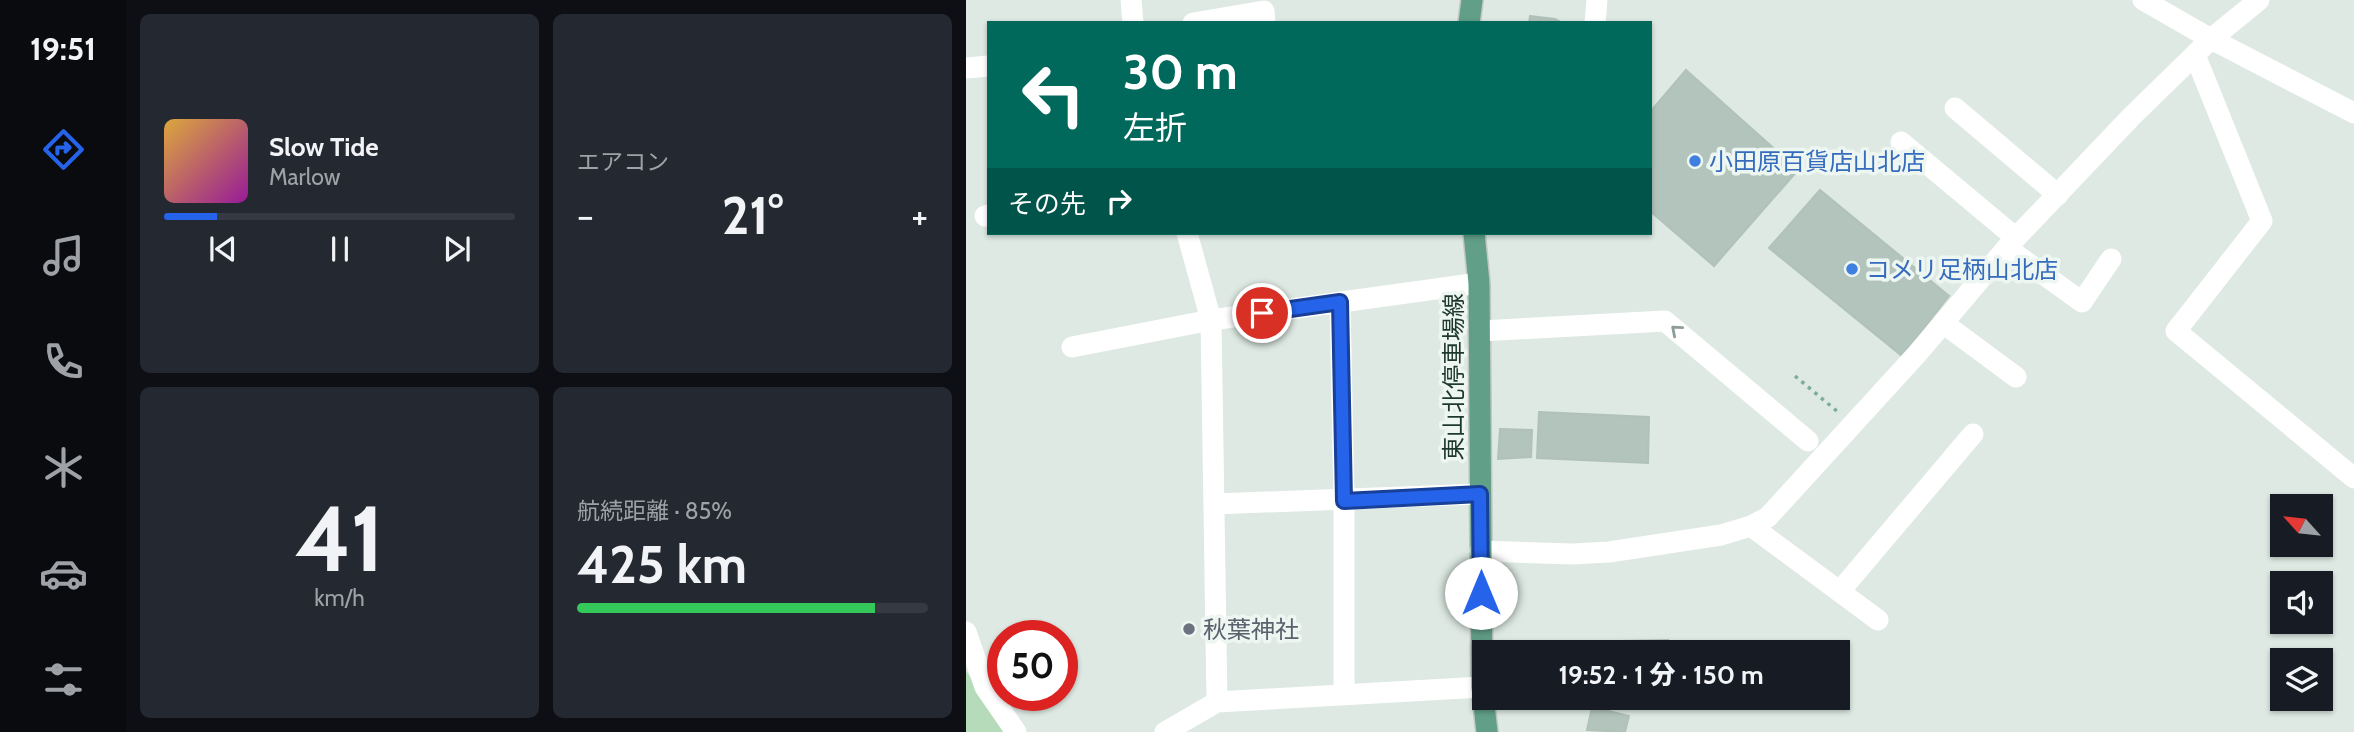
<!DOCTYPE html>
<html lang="ja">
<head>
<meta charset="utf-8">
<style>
  :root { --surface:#171b24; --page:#242831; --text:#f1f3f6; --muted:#9ea1a6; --line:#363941; --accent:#2563eb }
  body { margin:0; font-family:Cabin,"Noto Sans JP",sans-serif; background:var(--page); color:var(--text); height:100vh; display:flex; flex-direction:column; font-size:26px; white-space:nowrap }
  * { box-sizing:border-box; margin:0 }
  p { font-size:23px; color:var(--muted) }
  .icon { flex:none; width:38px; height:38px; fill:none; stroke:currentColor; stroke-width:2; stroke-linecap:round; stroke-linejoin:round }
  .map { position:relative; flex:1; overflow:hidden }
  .sheet { display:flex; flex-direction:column; gap:14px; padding:14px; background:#0d0f14; width:840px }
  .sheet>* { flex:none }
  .guide { position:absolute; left:21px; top:21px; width:665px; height:214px; border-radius:0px; box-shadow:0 2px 5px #0004; background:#00695c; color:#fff; overflow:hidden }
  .needle { width:46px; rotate:297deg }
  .controls { position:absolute; left:1304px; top:494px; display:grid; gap:14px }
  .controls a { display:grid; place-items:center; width:63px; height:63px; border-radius:0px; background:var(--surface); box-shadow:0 2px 5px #0004; font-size:35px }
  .speed { position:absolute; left:21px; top:620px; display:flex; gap:14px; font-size:35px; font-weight:700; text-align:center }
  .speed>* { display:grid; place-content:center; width:91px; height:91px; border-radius:50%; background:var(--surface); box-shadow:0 2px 5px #0004; line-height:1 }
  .speed .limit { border:10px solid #d22; background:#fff; color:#111 }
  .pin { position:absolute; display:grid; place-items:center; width:60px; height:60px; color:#fff; margin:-30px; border:4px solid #fff; border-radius:50%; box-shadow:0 2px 7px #0007 }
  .me { position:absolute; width:77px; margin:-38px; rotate:0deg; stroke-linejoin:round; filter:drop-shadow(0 0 5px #0008) }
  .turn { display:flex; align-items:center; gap:24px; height:147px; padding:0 21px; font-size:32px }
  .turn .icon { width:91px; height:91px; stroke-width:2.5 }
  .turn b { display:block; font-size:49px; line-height:60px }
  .then { display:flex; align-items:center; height:66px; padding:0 21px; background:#0003; gap:14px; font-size:26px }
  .big { font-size:52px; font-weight:800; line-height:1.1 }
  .sheet .widget { flex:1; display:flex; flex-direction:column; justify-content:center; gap:10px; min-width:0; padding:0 24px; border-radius:10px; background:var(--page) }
  .sheet .dial { align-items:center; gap:0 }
  .dial b { font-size:91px; line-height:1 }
  .song { display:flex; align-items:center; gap:21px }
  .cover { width:84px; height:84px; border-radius:10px; background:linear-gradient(135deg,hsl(40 70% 55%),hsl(300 70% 35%)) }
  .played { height:7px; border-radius:4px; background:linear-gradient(90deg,var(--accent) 15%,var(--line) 15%) }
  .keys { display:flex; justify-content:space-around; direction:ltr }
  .heat { display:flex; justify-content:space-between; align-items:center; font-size:38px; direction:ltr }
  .charge { height:10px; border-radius:5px; background:linear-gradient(90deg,#34c759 85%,var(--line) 0) }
  .sheet .tiles { flex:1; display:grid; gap:14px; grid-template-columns:repeat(2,1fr) }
  .trip { position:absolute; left:506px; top:640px; width:378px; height:70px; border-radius:0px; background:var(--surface); box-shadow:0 2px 5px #0004; font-weight:800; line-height:70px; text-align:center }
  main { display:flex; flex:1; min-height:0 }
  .dock { display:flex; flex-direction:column; width:126px; justify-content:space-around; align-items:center; background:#090b0e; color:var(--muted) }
  .dock .icon { width:49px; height:49px }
  .dock .active { color:var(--accent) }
  .dock b { font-size:32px; color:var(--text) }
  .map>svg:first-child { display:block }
  .green { fill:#b5dbbb }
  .building { fill:#b2c4bb; stroke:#b0c2b9; stroke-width:2 }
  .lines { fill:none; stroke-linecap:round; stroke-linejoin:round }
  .major-casing { stroke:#c0c7c5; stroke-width:24 }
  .path { stroke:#7dad99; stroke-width:3.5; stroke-dasharray:3.5 5; stroke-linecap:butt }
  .minor { stroke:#fff; stroke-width:21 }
  .major { stroke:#619f88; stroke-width:21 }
  .oneway { stroke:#8f9c97 }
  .route-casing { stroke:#184099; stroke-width:18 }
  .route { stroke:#2563eb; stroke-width:12 }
  .shop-dot { fill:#3f7fe0; stroke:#edf6f1; stroke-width:2.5 }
  .worship-dot { fill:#6b7280; stroke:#edf6f1; stroke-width:2.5 }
  .labels { text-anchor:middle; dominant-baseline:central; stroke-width:7; stroke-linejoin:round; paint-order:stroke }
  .shop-label { font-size:24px; fill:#366cbe; stroke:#edf6f1; text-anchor:start }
  .street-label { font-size:24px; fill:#1f382f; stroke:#edf6f1 }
  .worship-label { font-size:24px; fill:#5b616d; stroke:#edf6f1; text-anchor:start }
</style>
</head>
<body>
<main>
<nav class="dock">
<b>19:51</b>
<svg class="icon active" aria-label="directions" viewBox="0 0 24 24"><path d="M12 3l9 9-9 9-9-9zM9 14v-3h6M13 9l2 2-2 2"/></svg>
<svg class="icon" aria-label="music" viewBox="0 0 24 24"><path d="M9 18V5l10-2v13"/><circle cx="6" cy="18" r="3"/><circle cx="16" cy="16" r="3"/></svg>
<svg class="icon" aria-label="phone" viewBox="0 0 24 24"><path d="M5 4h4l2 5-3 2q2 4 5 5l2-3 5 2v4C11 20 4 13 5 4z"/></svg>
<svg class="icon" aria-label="climate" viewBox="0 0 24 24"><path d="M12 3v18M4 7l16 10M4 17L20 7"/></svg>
<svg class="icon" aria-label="car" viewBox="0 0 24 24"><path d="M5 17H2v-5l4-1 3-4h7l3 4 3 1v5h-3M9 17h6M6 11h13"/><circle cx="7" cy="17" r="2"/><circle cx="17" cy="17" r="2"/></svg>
<svg class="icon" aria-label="filters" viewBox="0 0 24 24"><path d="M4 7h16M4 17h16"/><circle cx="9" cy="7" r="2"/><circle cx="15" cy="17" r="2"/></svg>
</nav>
<section class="sheet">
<div class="tiles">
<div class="widget">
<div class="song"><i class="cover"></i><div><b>Slow Tide</b><p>Marlow</p></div></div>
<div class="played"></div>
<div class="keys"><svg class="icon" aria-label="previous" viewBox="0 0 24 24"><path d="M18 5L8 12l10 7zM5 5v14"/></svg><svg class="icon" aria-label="pause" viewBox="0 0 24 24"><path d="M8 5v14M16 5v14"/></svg><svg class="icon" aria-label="next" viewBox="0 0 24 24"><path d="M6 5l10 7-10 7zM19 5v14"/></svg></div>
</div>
<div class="widget"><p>エアコン</p>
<div class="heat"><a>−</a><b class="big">21°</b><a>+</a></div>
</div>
<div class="widget dial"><b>41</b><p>km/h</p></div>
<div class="widget"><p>航続距離 · 85%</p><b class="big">425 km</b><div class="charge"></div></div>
</div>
</section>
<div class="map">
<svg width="1388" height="732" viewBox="0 0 1388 732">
  <rect width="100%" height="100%" fill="#dde9e2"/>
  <path class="green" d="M0,671L47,732H0Z"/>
  <path class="building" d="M564,16L589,19L596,23H563Z
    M720,70L832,170L748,266L684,211V112Z
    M854,190L983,296L936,356L803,248Z
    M573,412L683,417L682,463L571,458Z
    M534,429L566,430L565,457L532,459Z
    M702,640V653H654V641Z
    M626,707L663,716L659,732L621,730Z"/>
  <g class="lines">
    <defs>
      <path id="major" d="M503,23L506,0
        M508,233L513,283L516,687L521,732"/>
    </defs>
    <use href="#major" class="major-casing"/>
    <path class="path" d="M829,376L872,412"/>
    <path class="minor" d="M165,0L167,23
      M1177,0L1245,39L1388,113
      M227,23L298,11L299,23
      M629,23L631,0
      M1229,55L1296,221L1210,331L1388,478
      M0,68L23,66
      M989,108L1092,195
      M935,142L1050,238
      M19,216L23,215
      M221,233L245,320L251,702
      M1041,248L1116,302L1145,259
      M374,302L378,501V694
      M977,323L1050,377
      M514,331L699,321L842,441
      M106,347L245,320L513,283
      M248,504L514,494
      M785,526L912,620
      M514,551L606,554L643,552L755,535L785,526L802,517L951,354L1044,244L1166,116L1245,39L1293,0
      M874,591L1007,434
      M0,632L19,687L50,732
      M199,732L251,702L516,687"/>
    <use href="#major" class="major"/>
  </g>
  <defs><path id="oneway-chevron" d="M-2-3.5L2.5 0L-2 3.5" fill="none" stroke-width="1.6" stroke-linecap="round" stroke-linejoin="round" transform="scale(1.75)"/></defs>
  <use class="oneway" href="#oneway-chevron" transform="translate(710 330) rotate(-139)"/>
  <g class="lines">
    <defs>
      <path id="route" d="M296,313L374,302L378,501L514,494L515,593"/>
    </defs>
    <use href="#route" class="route-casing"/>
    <use href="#route" class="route"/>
  </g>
  <g class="shop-dot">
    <circle cx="729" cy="161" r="7"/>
    <circle cx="886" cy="269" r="7"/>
  </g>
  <circle class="worship-dot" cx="223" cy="629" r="7"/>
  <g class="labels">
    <g class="shop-label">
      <text x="743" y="161">小田原百貨店山北店</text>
      <text x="900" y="269">コメリ足柄山北店</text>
    </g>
    <g class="street-label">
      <text transform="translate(487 377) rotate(-90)">東山北停車場線</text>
    </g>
    <g class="worship-label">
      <text x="237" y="629">秋葉神社</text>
    </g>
  </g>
</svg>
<div class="controls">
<a><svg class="needle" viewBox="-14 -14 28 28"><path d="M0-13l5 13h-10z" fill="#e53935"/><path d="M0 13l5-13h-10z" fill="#9ea1a6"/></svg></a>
<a><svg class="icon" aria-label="sound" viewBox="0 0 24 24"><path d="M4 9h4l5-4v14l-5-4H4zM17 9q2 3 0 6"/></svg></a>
<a><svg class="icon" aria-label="layers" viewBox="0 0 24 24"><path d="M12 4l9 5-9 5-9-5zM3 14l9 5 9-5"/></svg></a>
</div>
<div class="speed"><div class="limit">50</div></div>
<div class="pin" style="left:296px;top:313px;background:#d93025"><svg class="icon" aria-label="arrive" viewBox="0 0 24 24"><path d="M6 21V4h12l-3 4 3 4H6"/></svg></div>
<svg class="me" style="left:515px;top:593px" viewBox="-20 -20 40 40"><circle r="19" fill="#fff"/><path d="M0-13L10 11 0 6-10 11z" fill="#2563eb"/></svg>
<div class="trip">19:52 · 1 分 · 150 m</div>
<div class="guide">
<div class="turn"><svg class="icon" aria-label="left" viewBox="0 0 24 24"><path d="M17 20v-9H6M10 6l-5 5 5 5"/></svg><div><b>30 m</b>左折</div></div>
<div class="then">その先<svg class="icon" aria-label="right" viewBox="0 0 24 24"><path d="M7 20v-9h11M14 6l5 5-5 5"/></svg></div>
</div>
</div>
</main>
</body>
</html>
